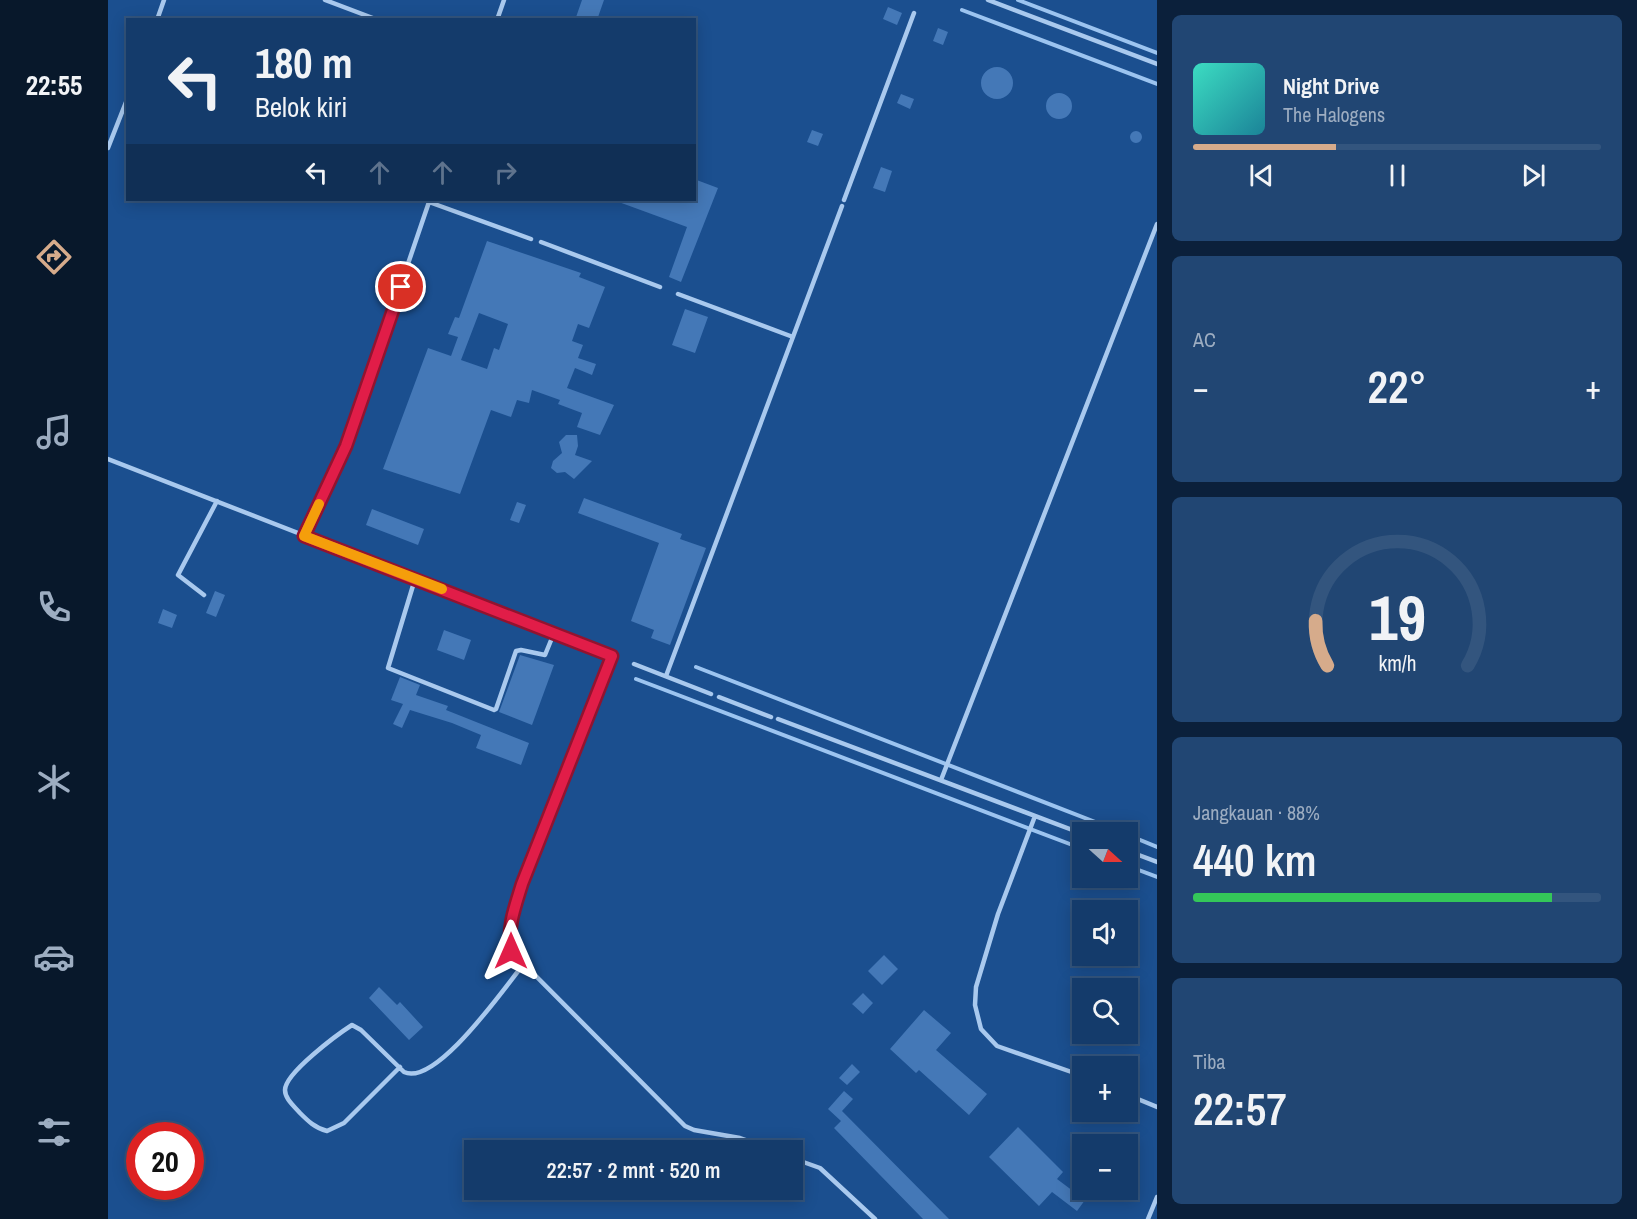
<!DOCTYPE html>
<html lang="id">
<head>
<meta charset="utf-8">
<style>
  :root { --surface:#143b6b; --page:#214673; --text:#f1f3f6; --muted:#9dadc1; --line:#33557e; --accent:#d6ab8b }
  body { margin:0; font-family:"Archivo Narrow",sans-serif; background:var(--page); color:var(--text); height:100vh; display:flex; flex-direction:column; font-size:22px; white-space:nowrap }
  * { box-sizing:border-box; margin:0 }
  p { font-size:20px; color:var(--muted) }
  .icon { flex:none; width:33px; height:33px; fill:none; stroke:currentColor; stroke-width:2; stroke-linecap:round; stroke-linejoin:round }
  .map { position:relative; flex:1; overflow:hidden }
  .side { display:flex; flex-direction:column; gap:15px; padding:15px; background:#0b203b; width:480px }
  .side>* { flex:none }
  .guide { position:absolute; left:18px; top:18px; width:570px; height:183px; border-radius:0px; box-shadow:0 3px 15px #0003,0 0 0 2px var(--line); background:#143b6b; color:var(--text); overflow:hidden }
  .needle { width:39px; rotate:111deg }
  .fabs { position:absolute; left:964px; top:822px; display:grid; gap:12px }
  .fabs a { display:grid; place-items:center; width:66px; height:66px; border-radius:0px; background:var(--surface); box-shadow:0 3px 15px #0003,0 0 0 2px var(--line); font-size:30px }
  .speed { position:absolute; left:18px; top:1122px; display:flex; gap:12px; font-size:30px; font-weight:700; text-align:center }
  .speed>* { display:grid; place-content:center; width:78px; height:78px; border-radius:50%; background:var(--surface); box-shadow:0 3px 15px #0003,0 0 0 2px var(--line); line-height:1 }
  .speed .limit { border:9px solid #d22; background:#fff; color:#111 }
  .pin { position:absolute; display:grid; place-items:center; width:51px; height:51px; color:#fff; margin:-26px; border:3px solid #fff; border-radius:50%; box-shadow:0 2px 6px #0007 }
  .me { position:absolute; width:66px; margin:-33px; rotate:0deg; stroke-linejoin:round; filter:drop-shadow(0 0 4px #0008) }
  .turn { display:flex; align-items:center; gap:21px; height:126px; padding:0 30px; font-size:27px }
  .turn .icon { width:78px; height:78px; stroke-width:2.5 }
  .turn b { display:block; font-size:42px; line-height:51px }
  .lanes { display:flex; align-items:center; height:57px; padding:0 30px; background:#0003; justify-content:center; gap:30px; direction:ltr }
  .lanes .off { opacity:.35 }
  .big { font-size:45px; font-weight:600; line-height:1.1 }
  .side .tile { flex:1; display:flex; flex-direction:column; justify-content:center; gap:9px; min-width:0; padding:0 21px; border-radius:9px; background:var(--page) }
  .side .dial { align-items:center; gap:0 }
  .dial svg { height:156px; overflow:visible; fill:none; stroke:var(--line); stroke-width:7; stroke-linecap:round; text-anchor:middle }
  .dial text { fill:var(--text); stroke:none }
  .song { display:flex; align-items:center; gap:18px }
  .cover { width:72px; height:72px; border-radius:9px; background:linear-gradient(135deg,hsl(170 70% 55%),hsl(190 70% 35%)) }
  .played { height:6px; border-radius:3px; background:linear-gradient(90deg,var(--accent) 35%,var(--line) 35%) }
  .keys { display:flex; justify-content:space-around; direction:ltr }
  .heat { display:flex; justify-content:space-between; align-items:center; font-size:33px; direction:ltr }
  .charge { height:9px; border-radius:4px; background:linear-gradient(90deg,#34c759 88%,var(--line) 0) }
  .trip { position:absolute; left:356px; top:1140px; width:339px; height:60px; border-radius:0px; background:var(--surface); box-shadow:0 3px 15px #0003,0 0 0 2px var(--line); font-weight:600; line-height:60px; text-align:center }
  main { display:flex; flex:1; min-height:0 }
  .menu { display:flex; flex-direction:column; width:108px; justify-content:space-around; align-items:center; background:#08182b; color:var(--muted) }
  .menu .icon { width:42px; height:42px }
  .menu .current { color:var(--accent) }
  .menu b { font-size:27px; color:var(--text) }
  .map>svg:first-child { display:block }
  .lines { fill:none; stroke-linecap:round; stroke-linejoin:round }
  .stream { stroke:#9cc4f0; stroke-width:4 }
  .building { fill:#4478b7; fill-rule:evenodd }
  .service { stroke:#a9c9ee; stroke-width:4.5 }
  .route-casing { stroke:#92132f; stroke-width:15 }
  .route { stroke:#e11d48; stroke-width:10 }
  .slow { stroke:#f59e0b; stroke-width:10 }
</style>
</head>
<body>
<main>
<nav class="menu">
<b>22:55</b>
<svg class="icon current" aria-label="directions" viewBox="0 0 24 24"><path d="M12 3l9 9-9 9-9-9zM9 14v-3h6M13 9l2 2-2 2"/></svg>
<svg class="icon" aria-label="music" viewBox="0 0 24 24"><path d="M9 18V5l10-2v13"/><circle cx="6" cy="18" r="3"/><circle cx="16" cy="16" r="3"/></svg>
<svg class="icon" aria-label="phone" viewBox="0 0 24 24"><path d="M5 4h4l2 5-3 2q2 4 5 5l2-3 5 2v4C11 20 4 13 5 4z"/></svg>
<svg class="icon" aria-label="climate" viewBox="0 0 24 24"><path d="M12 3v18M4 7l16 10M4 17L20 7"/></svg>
<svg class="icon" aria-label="car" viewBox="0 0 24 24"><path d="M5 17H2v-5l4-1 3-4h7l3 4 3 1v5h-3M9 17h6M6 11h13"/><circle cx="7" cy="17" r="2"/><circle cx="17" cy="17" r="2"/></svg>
<svg class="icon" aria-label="filters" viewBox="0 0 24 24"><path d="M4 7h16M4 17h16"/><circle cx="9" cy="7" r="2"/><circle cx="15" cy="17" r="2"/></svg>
</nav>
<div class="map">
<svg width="1049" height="1219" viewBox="0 0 1049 1219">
  <rect width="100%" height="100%" fill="#1b4f8f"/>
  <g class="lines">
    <path class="stream" d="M910,0L1049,53
      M854,10L1049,84
      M588,667L1013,832
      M528,679L975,849
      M1020,835L1049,847
      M1020,866L1049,877"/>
  </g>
  <path class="building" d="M474,0H496L489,20H467Z
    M780,7L794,13L789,25L775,19Z
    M830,28L840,32L835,45L825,41Z
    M873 83a16 16 0 1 1 32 0a16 16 0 1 1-32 0Z
    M938 106a13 13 0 1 1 26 0a13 13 0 1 1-26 0Z
    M793,94L806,99L802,109L789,103Z
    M704,130L715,134L710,146L699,142Z
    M1022 137a6 6 0 1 1 12 0a6 6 0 1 1-12 0Z
    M773,167L784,171L777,192L765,188Z
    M586,179L610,188L573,282L561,277L579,227L508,201L586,200Z
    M379,241L473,273L471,277L497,287L481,328L470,324L464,341L475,345L470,358L488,364L484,375L467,368L459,388L506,405L492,435L469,427L474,413L450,404L452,400L424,390L421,403L409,400L403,417L383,410L352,494L275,469L320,348L343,356L350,337L340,334L347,317L351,318ZM371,313L400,324L391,350L386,348L379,369L353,360Z
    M577,309L600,317L587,353L564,345Z
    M458,435H469L470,446L467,455L484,461L466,479L457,472L449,473L443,468L445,461L454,453L451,442Z
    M476,498L574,534L572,539L598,548L562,645L543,638L546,630L523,621L551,543L470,513Z
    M409,502L418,505L411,523L402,520Z
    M264,509L316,529L310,545L258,525Z
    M107,591L117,595L108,617L98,613Z
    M55,609L69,615L64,628L50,623Z
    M336,630L363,640L356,660L329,650Z
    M412,655L446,665L424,725L391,712Z
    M292,677L312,685L308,695L340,706L338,710L421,743L413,765L368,748L373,735L344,723L302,710L294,728L285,724L295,704L283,700Z
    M776,955L790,969L774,985L760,971Z
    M271,987L289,1005L292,1002L315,1027L301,1040L261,998Z
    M755,993L765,1003L755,1014L744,1004Z
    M816,1010L843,1033L828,1050L879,1094L861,1115L811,1070L808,1073L782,1049Z
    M744,1064L752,1072L739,1085L731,1078Z
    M736,1091L745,1099L734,1111L841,1219H815L726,1128L733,1121L720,1109Z
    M910,1127L955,1172L949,1179L977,1200L969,1211L944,1192L931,1206L881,1157Z"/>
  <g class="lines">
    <path class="service" d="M217,0L270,20
      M880,0L1049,64
      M49,20L56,0
      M389,20L396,0
      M0,148L20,97
      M322,200L321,202L423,239
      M736,200L806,13
      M433,242L552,287
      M570,294L685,337
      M0,459L508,657
      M196,536L238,446L321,202
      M307,579L280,668L386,710L388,709L408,651L413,650L437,655L446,633
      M96,595L70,575L109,501
      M504,656L414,884C407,907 399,927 403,951L577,1126L586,1130L632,1138L665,1150
      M526,664L603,694
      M558,676L734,206
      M611,697L663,717
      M670,719L975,834
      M833,780L1049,224
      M927,816L890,914L868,987L867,1005L873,1029L889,1046L975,1076
      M1020,851L1049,862
      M292,1067L236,1123L219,1131C207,1128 200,1121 192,1113C186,1106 177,1099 177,1090C177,1073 230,1034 244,1025L253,1030L296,1072C328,1087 396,988 415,965
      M1020,1095L1049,1107
      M684,1158L712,1168L767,1219
      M1040,1219L1049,1197"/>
  </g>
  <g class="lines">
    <defs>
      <path id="route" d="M293,287L238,446L196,536L504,656L414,884C407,907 399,927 403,951"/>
    </defs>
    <use href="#route" class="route-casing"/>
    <use href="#route" class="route"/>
    <path class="slow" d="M211,504L196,536L334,589"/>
  </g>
</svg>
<div class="fabs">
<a><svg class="needle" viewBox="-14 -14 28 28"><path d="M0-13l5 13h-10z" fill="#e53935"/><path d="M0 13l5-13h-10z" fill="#9dadc1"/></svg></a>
<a><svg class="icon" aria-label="sound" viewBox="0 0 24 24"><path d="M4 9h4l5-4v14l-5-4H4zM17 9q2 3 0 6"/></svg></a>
<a><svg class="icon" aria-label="search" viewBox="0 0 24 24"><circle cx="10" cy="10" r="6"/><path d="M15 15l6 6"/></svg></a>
<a>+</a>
<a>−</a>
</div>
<div class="speed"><div class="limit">20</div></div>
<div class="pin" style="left:293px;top:287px;background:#d93025"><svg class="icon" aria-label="arrive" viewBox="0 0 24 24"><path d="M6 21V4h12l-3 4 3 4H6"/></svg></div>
<svg class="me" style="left:403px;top:951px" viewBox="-20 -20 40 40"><path d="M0-17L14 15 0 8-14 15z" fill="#e11d48" stroke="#fff" stroke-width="4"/></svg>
<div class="trip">22:57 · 2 mnt · 520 m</div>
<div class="guide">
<div class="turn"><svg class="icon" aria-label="left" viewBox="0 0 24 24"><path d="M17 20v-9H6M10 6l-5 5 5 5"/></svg><div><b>180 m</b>Belok kiri</div></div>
<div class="lanes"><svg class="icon" aria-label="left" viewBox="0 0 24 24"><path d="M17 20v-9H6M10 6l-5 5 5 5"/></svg><svg class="icon off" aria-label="ahead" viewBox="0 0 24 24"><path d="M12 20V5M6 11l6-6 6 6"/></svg><svg class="icon off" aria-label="ahead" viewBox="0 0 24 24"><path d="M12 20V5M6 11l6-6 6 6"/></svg><svg class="icon off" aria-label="right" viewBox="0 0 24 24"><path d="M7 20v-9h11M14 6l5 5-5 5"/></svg></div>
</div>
</div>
<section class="side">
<div class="tile">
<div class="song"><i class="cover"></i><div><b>Night Drive</b><p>The Halogens</p></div></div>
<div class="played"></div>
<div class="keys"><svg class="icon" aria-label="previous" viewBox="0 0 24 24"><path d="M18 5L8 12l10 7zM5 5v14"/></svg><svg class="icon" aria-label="pause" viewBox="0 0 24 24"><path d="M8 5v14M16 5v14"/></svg><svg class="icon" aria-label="next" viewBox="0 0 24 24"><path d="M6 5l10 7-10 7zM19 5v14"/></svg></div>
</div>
<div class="tile"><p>AC</p>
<div class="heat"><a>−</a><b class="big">22°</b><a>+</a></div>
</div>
<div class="tile dial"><svg viewBox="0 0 100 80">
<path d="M14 69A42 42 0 1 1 86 69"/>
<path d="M14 69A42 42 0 0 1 8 46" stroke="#d6ab8b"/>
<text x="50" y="56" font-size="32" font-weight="700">19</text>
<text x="50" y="72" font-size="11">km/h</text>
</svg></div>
<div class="tile"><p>Jangkauan · 88%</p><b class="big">440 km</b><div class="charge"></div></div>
<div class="tile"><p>Tiba</p><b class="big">22:57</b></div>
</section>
</main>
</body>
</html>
